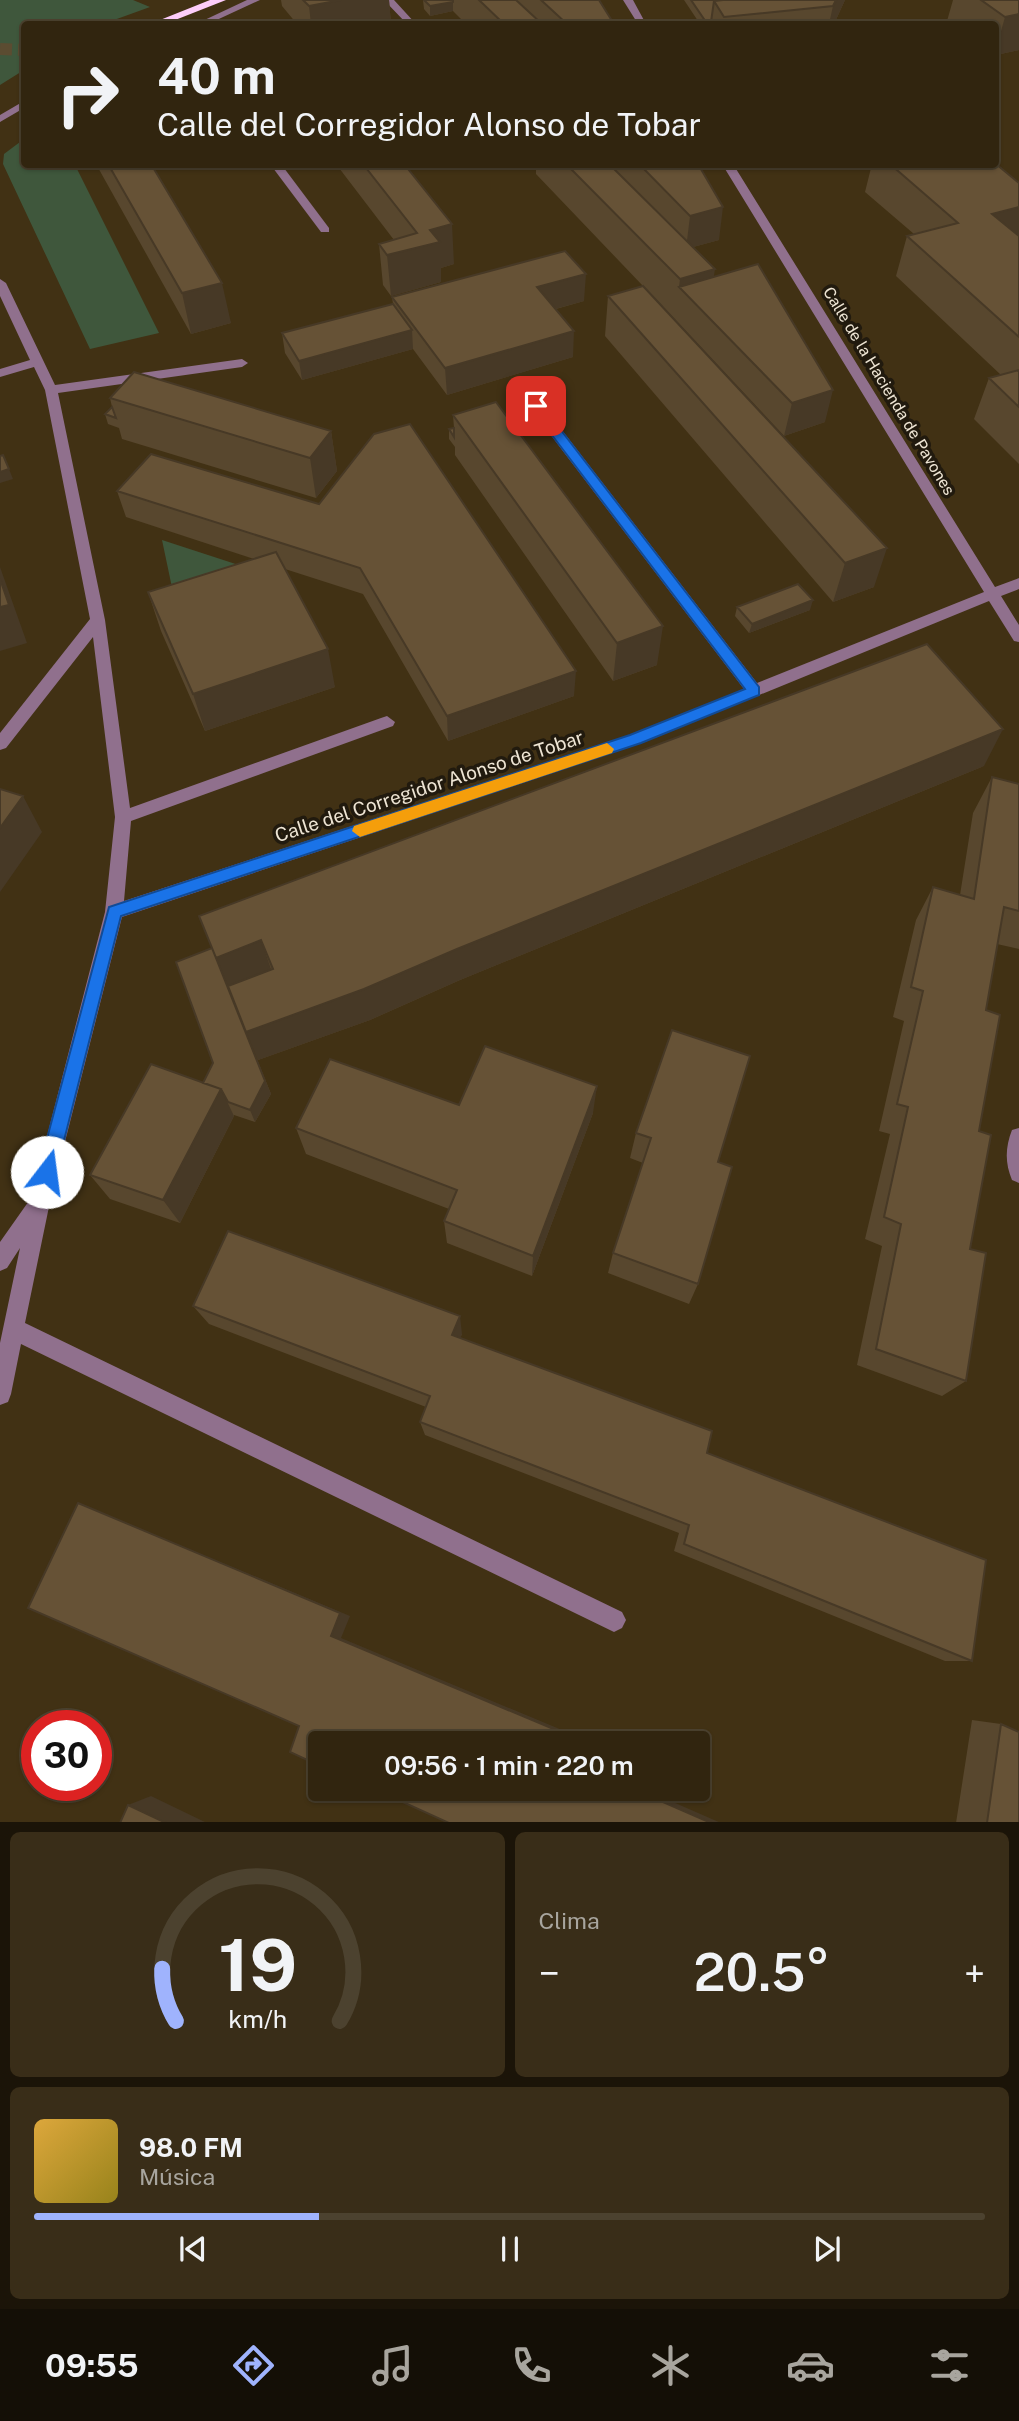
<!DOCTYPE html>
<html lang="es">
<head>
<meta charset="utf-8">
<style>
  :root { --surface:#31250f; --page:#392d18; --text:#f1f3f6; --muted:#a8a59e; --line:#4c422f; --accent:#9fb3fd }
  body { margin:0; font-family:"Public Sans",sans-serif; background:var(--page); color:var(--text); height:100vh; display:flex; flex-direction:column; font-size:26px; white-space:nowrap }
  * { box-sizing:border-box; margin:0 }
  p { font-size:23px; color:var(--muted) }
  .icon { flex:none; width:38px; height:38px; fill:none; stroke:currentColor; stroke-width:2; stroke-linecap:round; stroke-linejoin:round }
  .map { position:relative; height:1822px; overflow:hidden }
  .sheet { display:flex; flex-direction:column; gap:10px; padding:10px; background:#1b1408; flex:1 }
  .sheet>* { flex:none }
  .hud { position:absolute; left:21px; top:21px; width:978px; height:147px; border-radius:7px; box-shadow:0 2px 5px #0004,0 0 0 2px var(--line); background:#31250f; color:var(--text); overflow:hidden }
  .speed { position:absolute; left:21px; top:1710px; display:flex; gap:14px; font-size:35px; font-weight:700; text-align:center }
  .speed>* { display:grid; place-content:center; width:91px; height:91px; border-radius:50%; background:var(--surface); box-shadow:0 2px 5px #0004,0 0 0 2px var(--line); line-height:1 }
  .speed .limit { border:10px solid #d22; background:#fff; color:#111 }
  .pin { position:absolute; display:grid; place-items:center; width:60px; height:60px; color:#fff; margin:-30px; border-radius:14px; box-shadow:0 4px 10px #0006 }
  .me { position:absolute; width:77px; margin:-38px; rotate:15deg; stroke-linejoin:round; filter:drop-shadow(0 0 5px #0008) }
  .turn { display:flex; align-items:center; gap:24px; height:147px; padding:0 21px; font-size:32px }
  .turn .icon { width:91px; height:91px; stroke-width:2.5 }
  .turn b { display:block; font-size:49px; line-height:60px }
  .big { font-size:52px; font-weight:600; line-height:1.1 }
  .sheet .widget { flex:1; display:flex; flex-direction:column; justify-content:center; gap:10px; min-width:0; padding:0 24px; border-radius:10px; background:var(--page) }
  .sheet .dial { align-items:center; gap:0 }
  .dial svg { height:182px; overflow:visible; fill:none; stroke:var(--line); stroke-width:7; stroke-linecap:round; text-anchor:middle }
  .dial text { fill:var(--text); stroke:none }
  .song { display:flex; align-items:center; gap:21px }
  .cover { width:84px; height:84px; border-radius:10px; background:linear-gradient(135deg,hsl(40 70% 55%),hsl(50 70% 35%)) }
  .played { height:7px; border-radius:4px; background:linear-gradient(90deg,var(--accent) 30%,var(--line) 30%) }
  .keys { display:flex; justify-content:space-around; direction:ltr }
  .heat { display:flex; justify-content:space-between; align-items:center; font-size:38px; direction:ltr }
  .sheet .tiles { flex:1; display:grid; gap:10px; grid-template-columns:1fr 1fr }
  .widget:last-child { grid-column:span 2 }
  .trip { position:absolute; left:308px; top:1731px; width:402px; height:70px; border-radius:7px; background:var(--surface); box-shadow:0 2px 5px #0004,0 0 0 2px var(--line); font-weight:600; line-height:70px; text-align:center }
  .tabs { display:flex; height:112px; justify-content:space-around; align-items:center; background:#140f06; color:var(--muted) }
  .tabs .icon { width:49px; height:49px }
  .tabs .current { color:var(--accent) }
  .tabs b { font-size:32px; color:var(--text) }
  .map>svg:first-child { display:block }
  .green { fill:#3f573c }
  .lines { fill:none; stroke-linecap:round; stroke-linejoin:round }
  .highway-tunnel { stroke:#5b4c31; stroke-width:12; stroke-dasharray:12 6; stroke-linecap:butt }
  .minor { fill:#90708d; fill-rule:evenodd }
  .highway { fill:#fdcdfa; fill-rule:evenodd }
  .wall { fill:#58472e }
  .shaded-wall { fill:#473926 }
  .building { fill:#665236; stroke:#473926; stroke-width:2 }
  .route { fill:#1a73e8; stroke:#114b97; stroke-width:2 }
  .slow { fill:#f59e0b }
  .labels { text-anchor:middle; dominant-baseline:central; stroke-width:7; stroke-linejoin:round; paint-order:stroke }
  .far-street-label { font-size:16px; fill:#eee5d4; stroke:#211a0e }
  .street-label { font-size:19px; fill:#eee5d4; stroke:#211a0e }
</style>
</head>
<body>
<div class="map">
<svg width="1019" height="1823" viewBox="0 0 1019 1823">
  <rect width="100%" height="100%" fill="#413114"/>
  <path class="green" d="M0,0H133L150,7L103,24H24V70L0,85Z
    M24,139V164L75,165L159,333L90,349L3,164L4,154Z
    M162,540L254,570L178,616Z"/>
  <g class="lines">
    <path class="highway-tunnel" d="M0,49L24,50"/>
    <path class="minor" d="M247,0H260L208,24H196Z
      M384,0H394L416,24H407Z
      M623,0H633L646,24H638Z
      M24,101V108L0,122V115Z
      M270,164H281L329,228V232H321Z
      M722,164H733L995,587L1019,578V589L1001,596L1019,625V642L1014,641L989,601L642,743L122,917L51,1197L25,1323L622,1612L626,1620L622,1628L614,1632L21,1344L11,1394L8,1402L0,1405V1343L20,1248L7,1268L0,1271V1242L31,1198L105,912L115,817L93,637L6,748L0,750V733L90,619L45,390L34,367L0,377V369L30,360L0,296V279L6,283L55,385L242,359L248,363L242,367L58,393L105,620L130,808L381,718L387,716L395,722L393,726L131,821L124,901L630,735L744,689L531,409V403H541L757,683L984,592Z
      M1019,1128V1183L1012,1180C1005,1163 1005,1148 1012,1130Z"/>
    <path class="highway" d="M210,0H226L165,24H150Z"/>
  </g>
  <path class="wall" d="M281,0H389L391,24H297L282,6Z
    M423,0H599L614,24H466L453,11L430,16L424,9Z
    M684,0H845L834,24H700Z
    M953,0H1019V50L996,55V24H952L947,21Z
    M96,164H151L231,323L191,334Z
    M336,164H404L454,264L441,268V282L391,296L383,285L379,244L394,240Z
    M536,164H698L719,240L693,247L713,277L825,422L784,436L654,297L874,587L833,602L605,336L608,296L643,286L536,174Z
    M872,164H996L1019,183V464L974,419L989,378L1001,375L896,276L907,236L914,234L865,192Z
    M392,297L584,301L556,309L573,357L447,395L413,349L302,380L285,353L282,333L393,304Z
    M110,398L331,431L337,471L316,498L122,439L119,428L108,424L105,414L112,407Z
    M453,415L516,428L657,665L613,681L455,455V447L449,439V429L454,428Z
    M117,491L319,504L574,696L448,741L363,594L285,569L335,687L205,731L161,631L148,592L254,559L126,517Z
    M737,607L810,610L749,633L735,616Z
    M984,766L460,980L370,1020L258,1060L220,967L271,1094L255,1122L234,1115V1116L180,1223L110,1199L90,1175L203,1083L213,1063L176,962Z
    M992,777L1019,784V949L997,944L986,1010L970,1249L966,1381L942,1396L857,1365L882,1246L865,1239L890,1134L879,1131L904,1021L893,1017L916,920L933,887L960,895L973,813Z
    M459,1105L593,1113L532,1276L447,1243L444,1221L449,1209L306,1154L296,1128Z
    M636,1133L718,1162L698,1284L689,1304L608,1273L613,1253L643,1163L630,1158Z
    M193,1306L462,1334L460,1338L707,1453L972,1661H945L674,1551L679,1533L425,1435L420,1422L426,1407L209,1324Z
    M972,1720L1001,1724L1019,1823H956Z"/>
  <path class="shaded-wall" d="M341,0H389L391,24H311L309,6Z
    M836,0H845L834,24H829L833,6Z
    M453,2V11L430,16V6Z
    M1019,14V50L996,55V49L1005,17Z
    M723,207L719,240L686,249L690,216Z
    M1019,207V243L992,214Z
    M452,224L454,264L441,268V282L391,296L387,255L430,230Z
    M715,269L709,309L679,287L680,279Z
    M586,274L584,301L537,314V287Z
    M222,283L231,323L191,334L182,293Z
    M412,330L413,349L302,380L299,361Z
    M574,331L573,357L447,395L445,368Z
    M833,390L825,422L784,436L792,403Z
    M331,431L337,471L316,498L310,458Z
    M9,469L13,479L0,483V472Z
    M887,548L874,587L833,602L845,563Z
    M0,567L27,643L0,651Z
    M813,600L810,610L749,633L752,624Z
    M663,626L657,665L613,681L617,643Z
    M328,649L335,687L205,731L193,694Z
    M576,671L574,696L448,741L447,716Z
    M1003,729L984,766L460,980L370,1020L258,1060L246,1032L457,949Z
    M23,796L42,832L0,892V828Z
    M261,940L272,972L229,989L220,967L271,1094L255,1122L250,1110L212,948Z
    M597,1086L593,1113L532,1276L533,1256Z
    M221,1089L234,1116L180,1223L163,1200Z
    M460,1316L462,1334L455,1352L452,1335Z
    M78,1503L350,1616L341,1638L593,1743H587L331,1636Z
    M631,1788H641L721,1823H711Z
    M151,1796L207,1823H166L128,1805Z"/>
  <path class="building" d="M303,0H341L309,6Z
    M424,0H453V2L430,6Z
    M479,0H516L542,24H504Z
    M541,0H599L614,24H567Z
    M691,0H723L714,1L711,22H706Z
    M722,0H836L833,6L724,17L714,1Z
    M981,0H1019V14L1005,17Z
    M108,164H151L222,283L182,293Z
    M363,164H404L452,224L430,230L440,242L387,255L379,244L417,233Z
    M566,164H609L715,269L680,279Z
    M639,164H698L723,207L690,216Z
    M890,164H996L1019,183V207L992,214L1019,236V337L907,236L958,223Z
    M565,251L586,274L537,287L574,331L445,368L392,297Z
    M758,264L833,390L792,403L679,287Z
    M643,286L887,548L845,563L608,296Z
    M393,304L412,330L299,361L282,333Z
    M1019,370V407L989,378Z
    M134,372L331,431L310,458L110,398Z
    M496,402L663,626L617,643L453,415Z
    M112,407L116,418L105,414Z
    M410,424L576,671L447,716L360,568L117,491L151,454L319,504L374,434Z
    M454,428V437L449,429Z
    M3,455L9,469L0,472V456Z
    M276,552L328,649L193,694L148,592Z
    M0,579L9,605L0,607Z
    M798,584L813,600L752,624L737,607Z
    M927,644L1003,729L457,949L364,989L246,1032L228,986L273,969L261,940L216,958L199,916Z
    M992,777L1019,784V911L1004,907L986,1010L1000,1015L979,1131L991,1135L970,1249L986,1253L966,1381L876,1349L901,1224L884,1217L908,1107L897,1104L923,991L911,987L933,887L974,899Z
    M0,789L23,796L0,828Z
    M212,948L265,1081L250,1110L228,1102L221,1089L203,1083L213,1063L176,962Z
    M672,1030L750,1056L718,1162L732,1167L698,1284L613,1253L651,1138L636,1133Z
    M485,1046L597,1086L533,1256L444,1221L457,1190L296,1128L330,1059L459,1105Z
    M151,1064L221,1089L163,1200L90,1175Z
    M228,1231L460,1316L452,1335L712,1431L707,1453L986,1560L972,1661L684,1544L689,1525L420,1422L430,1396L193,1306Z
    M78,1503L340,1613L331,1636L587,1743H320V1766L290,1752L299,1726L28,1608Z
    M1001,1724L1019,1732V1823H987Z
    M372,1788H631L711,1823H449Z
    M128,1805L166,1823H120Z"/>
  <path class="route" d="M536,402L540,403L759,687V695L641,743L121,916L56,1172L54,1178L47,1181L41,1178L38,1172L109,907L630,735L745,689L532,409V403Z"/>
  <path class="slow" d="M607,743L614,749L612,753L360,837L352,831L354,826Z"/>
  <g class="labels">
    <g class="far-street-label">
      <text transform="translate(889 391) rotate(59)">Calle de la Hacienda de Pavones</text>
    </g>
    <g class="street-label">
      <text transform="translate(429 786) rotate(-18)">Calle del Corregidor Alonso de Tobar</text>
    </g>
  </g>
</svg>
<div class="speed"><div class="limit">30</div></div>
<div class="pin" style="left:536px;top:406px;background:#d93025"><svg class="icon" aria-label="arrive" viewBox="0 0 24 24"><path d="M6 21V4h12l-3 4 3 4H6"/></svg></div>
<svg class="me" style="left:47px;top:1172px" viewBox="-20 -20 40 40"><circle r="19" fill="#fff"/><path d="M0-13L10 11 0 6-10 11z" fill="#1a73e8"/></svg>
<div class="trip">09:56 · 1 min · 220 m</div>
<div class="hud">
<div class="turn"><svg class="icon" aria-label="right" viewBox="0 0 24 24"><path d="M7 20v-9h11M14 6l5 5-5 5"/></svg><div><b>40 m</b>Calle del Corregidor Alonso de Tobar</div></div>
</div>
</div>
<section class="sheet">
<div class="tiles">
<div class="widget dial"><svg viewBox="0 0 100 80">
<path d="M14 69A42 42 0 1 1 86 69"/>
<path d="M14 69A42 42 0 0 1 8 46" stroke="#9fb3fd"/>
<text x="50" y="56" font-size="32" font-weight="700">19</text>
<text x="50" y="72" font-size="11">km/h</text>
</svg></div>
<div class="widget"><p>Clima</p>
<div class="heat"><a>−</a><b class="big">20.5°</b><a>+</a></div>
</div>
<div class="widget">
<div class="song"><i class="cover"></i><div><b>98.0 FM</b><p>Música</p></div></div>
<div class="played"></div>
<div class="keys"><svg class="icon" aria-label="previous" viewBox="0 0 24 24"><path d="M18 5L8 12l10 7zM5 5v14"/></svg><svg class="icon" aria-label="pause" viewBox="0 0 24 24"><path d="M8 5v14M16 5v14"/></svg><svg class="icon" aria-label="next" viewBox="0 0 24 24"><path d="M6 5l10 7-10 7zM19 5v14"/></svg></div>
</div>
</div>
</section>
<nav class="tabs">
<b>09:55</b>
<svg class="icon current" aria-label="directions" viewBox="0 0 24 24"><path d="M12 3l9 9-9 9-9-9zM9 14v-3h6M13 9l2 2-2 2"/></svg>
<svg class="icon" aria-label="music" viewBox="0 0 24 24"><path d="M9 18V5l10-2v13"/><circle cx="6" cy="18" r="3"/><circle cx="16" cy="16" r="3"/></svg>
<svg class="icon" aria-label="phone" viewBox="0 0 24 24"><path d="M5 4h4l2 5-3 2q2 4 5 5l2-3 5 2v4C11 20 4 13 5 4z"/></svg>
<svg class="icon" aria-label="climate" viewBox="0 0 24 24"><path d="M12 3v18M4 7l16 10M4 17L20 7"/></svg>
<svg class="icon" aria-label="car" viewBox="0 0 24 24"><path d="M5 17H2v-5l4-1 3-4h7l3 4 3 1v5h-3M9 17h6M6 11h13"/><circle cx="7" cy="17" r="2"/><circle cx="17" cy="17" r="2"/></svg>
<svg class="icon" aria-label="filters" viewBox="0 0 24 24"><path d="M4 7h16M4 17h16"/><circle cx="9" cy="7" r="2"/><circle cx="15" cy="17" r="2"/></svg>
</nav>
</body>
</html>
